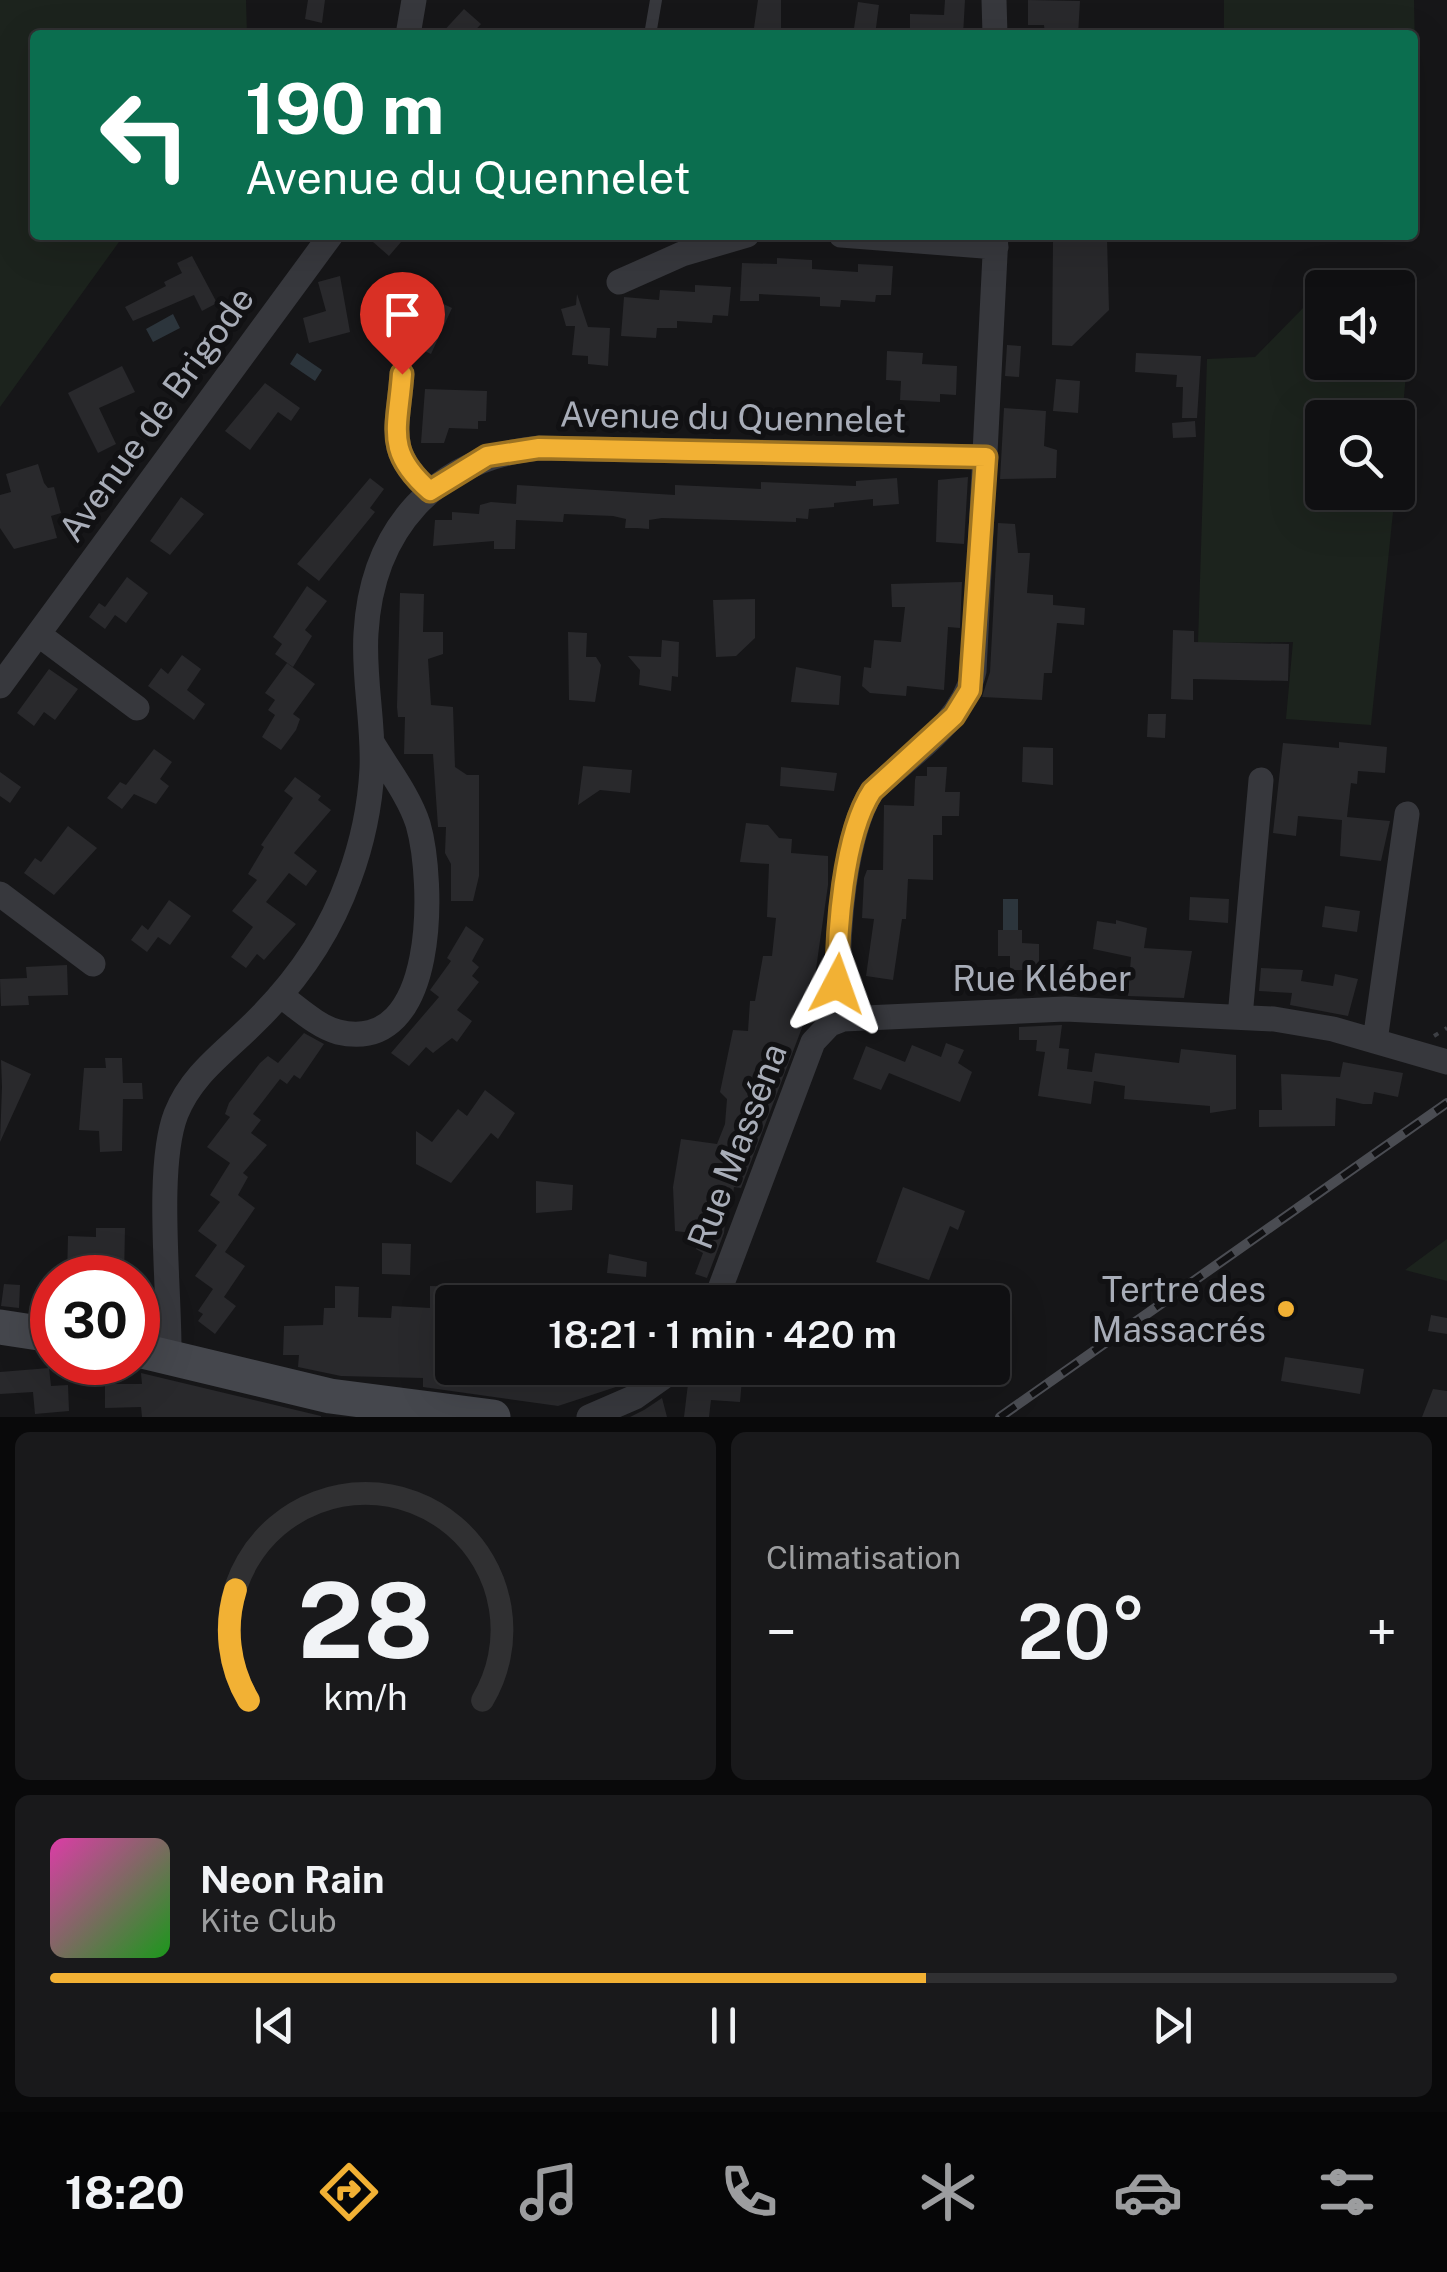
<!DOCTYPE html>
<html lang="fr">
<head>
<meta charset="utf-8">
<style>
  :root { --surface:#101012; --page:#19191b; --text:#f1f3f6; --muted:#9c9d9f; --line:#303032; --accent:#f2b134 }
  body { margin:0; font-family:"Public Sans",sans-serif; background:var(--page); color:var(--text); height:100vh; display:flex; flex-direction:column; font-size:38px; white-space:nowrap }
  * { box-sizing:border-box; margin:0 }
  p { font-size:32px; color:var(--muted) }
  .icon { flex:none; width:55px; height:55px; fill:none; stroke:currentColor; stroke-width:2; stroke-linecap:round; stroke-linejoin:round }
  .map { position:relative; height:1417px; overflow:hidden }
  .details { display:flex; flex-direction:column; gap:15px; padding:15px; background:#09090a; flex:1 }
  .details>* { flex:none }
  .hud { position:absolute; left:30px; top:30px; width:1388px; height:210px; border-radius:10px; box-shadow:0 10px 40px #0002,0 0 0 2px var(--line); background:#0b6e4f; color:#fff; overflow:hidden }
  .fabs { position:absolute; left:1305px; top:270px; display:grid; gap:20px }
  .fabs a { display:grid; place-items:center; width:110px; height:110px; border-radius:10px; background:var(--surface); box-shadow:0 10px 40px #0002,0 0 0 2px var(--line); font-size:50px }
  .speed { position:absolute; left:30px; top:1255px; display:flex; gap:20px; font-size:50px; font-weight:700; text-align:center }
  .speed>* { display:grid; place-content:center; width:130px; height:130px; border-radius:50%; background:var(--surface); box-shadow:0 10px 40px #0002,0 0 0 2px var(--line); line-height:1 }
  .speed .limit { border:15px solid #d22; background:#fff; color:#111 }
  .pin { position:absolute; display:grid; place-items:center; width:85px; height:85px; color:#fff; margin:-102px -42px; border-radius:50% 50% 50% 0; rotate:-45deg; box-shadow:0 0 10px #0007 }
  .pin .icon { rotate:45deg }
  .me { position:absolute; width:110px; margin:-55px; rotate:4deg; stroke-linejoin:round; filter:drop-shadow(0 0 8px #0008) }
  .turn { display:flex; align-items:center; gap:35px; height:210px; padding:0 50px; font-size:45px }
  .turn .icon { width:130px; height:130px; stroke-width:2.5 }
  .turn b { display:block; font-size:70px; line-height:85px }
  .big { font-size:75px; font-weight:600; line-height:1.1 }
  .details .widget { flex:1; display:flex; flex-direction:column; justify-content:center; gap:15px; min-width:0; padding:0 35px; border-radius:15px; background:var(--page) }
  .details .dial { align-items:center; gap:0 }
  .dial svg { height:260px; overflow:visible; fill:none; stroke:var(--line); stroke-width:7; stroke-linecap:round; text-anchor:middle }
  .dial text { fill:var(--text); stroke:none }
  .song { display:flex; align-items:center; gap:30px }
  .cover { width:120px; height:120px; border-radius:15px; background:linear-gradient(135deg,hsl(320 70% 55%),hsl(120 70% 35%)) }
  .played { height:10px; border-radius:5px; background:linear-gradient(90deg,var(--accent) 65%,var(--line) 65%) }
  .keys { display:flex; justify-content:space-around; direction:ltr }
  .heat { display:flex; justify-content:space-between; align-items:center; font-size:55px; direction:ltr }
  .details .tiles { flex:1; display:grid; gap:15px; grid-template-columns:1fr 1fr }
  .widget:last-child { grid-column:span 2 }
  .trip { position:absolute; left:435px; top:1285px; width:575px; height:100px; border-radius:10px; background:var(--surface); box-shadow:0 10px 40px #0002,0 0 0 2px var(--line); font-weight:600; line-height:100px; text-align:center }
  .tab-bar { display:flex; height:160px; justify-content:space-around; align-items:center; background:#060607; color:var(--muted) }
  .tab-bar .icon { width:70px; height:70px }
  .tab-bar .selected { color:var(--accent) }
  .tab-bar b { font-size:45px; color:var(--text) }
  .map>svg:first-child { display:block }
  .green { fill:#1c231d }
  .water { fill:#2c353c }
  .building { fill:#29292c }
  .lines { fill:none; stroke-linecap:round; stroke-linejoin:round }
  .path { stroke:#3d3f44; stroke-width:4; stroke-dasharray:5 8; stroke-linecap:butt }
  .lane { stroke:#37383d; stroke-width:12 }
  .street { stroke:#37383d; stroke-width:25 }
  .secondary { stroke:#45474d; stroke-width:35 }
  .rail-casing { stroke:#4a4c52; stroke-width:10 }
  .rail { stroke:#111113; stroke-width:6; stroke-dasharray:19; stroke-linecap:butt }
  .route-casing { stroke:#9d7322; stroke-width:25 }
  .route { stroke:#f2b134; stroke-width:18 }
  .poi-dot { fill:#f2b134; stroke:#111113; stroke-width:4 }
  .labels { text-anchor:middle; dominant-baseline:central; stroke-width:10; stroke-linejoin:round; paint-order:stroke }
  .street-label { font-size:35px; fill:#a8adb8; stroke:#111113 }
  .poi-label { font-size:35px; fill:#a8adb8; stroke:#111113; text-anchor:end }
</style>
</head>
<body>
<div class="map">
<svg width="1447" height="1417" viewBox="0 0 1447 1417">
  <rect width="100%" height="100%" fill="#161618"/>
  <path class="green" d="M0,0H246L247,35H35V235H124L0,407Z
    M1224,0H1414L1415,54L1412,35H1224Z
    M1413,297L1398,462V418H1322V492L1395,493L1371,725L1286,719L1293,642L1198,643L1207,359L1255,357L1303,308L1322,306V362H1398V298Z
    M1447,1239V1281L1405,1270Z"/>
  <path class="water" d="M173,314L180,328L153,342L146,329Z
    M297,353L322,370L315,381L290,364Z
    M1003,899H1018V930H1003Z"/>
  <path class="building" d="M308,0H325L322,23L305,19Z
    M758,0H781V35H753Z
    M945,0H965L963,35H910V14L944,15Z
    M1028,0L1080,1L1078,35H1045L1044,25H1028Z
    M858,2L879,5L875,35H853Z
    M464,9L481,24L471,35H440Z
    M365,235H407L389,256Z
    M1107,239L1109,310L1072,346L1052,345L1053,241Z
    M192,256L217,303L202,311L194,295L133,321L125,307L166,286L164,282L182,273L177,263Z
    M777,258L812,260V269L858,272V264L893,266L891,295H876L875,302L841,300L840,307L820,306V297L759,294V301H740L742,263L777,264Z
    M340,276L350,332L309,343L303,318L326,311L318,282Z
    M695,285L731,287L728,316L713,315L712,323L677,321V328H657L656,338L621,336L624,297L659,300L660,290L695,292Z
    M577,294L588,327L610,328L608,366L588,364V356L572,355L575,326H566L561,309L576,305Z
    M409,297L429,307L433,299L452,308L431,354L407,343L403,352L386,344Z
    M1007,345L1021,346L1019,377L1005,376Z
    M887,351L923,353L922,364L957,366L956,395L940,394V402L900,400L901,381L886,380Z
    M1136,353L1201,356L1197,418H1182L1183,387H1176L1177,375L1135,372Z
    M122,366L135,392L99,408L116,444L98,453L68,393Z
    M1056,379L1080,381L1078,413L1053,411Z
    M265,383L300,408L291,421L278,412L250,450L225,431Z
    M425,389L487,391L486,421H478V429L449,428L444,443H421Z
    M1004,408L1046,411L1044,446L1057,450L1056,478L1000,479Z
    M1195,421L1196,437L1173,438L1172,423Z
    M38,464L44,483L48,488L54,487L61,513L51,516L57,538L14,549L0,528V495L11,492L6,474Z
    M968,477L964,544L936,542L938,480Z
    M370,478L384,489L370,508L375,512L319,581L297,564Z
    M897,478L899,504L873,506V499L834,503V507L809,509L808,519L796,518V522L662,518L649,520V529L637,528H625L626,519L613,516L564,514L563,522L516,520L515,549H494V541L433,546L435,520H452V512L479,514L480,505L491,502L516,504L517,485L675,495V485L761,489V482L856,486V481Z
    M181,497L204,514L170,555L150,541Z
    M998,523L1015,524L1018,553H1030L1027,593L1053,595V605L1085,608L1084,625L1057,623L1052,673H1044L1042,700L982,697L990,672Z
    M127,577L148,593L126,623L115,615L105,629L89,617L99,603L105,607Z
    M962,582L960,628L948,627L944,690L907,686L906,696L870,693L862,686L864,667L871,668L874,640L901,642L905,607H892L891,584Z
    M307,586L327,601L305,630L312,636L293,667L275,654L282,644L273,637Z
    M400,593L424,594L423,632H443V654L428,659L431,705L453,707L455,767L467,775H479V876L473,901H451V864L445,853L446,827H438L433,754H404L405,717H398L397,707Z
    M755,599V638L736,656L716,657L713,600Z
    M1173,630L1194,631V642L1289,644L1288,681L1193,679V700L1171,699Z
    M568,632L587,633L586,657H596L601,665L595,702L569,700Z
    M662,640L679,642L678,677L672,676L671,691L639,685L640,670L628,656L661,657Z
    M182,655L201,669L187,690L205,704L194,720L148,686L161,668L168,674Z
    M287,663L315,684L293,714L300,719L296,730L281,750L262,737L275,715L268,710L275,700L265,693Z
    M796,667L841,676L839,705L791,702Z
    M49,669L78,689L55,720L44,712L34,726L17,713Z
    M1148,714H1166L1165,738L1147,737Z
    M1339,742L1387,747L1385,773L1358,771L1357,784L1351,783L1347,817L1390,821L1381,861L1340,856L1342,820L1298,816L1296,836L1273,833L1283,743L1339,748Z
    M1023,747L1053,748V785L1022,782Z
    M154,749L172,762L160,779L169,786L156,804L134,794L122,809L107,798L120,782L126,785Z
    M583,766L632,770L630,793L600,790L578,805Z
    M781,767L837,773L834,791L780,786Z
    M927,767H947L945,792H960L959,816H942V835H933V880L908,879L906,919H902L893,980L866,976L874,919L862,918L864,878L867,870H883L884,805L914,806L915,780L916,776H927Z
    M0,772L21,787L10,803L0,796Z
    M295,777L321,796L318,800L331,810L294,853L317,871L306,886L289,873L266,902L296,924L264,960L257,954L246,968L231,957L253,927L232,911L257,880L248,874L264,847L261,845L293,798L284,791Z
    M746,823L768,825L779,838L792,839L791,853L828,856V885L811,1004L741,1188L734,1187L732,1204H727L724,1233L707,1278L695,1274L703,1253L696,1249L702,1234L675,1231L673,1187L681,1139L717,1144L725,1124L727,1099L720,1092L733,1030L748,1031L750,1001H755L763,956H772L776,918L767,917L769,864L740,862Z
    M68,826L97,848L54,895L24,873L35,858L41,862Z
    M1190,897L1229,899L1228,923L1189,920Z
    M169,900L191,916L170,945L158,937L147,952L131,940L142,925L148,930Z
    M1325,906L1360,911L1357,932L1322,927Z
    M1116,920L1147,928L1144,948L1192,951L1184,998L1128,996L1131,957L1093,949L1097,921L1116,924Z
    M466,926L484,939L472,961L479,967L472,976L479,982L457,1010L472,1021L457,1042L452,1038L433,1053L426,1047L409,1066L391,1053L439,997L430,990L451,961L447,958Z
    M998,930H1022V943L1039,944V970H1010V956H998Z
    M67,965L68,995L28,996L29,1005L1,1006L0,979L27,978L26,967Z
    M1261,968L1303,970L1301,981L1333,986L1335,974L1358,979L1348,1016L1290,1005L1292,993L1259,991Z
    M1054,976L1077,978L1075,993H1052Z
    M1062,1025L1059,1048L1069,1049L1067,1069L1092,1072L1095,1053L1179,1063L1181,1049L1236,1055V1109L1210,1113V1106L1124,1099L1125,1086L1094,1081L1091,1104L1038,1096L1045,1052L1036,1051L1037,1040H1019V1027Z
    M304,1033L324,1044L300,1079L294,1075L287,1084L280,1079L253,1114L261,1120L251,1133L267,1145L243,1173L248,1177L238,1195L255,1208L225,1252L245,1266L224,1297L236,1306L215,1334L198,1321L203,1314L198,1311L213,1289L195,1276L217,1245L198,1231L220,1202L210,1195L230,1163L207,1147L230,1117L225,1114L229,1103L260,1063L268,1056L278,1063Z
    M946,1043L964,1050L958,1063L972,1072L960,1102L889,1073L881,1090L853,1079L866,1046L905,1062L912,1045L941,1057Z
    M105,1058H122L123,1083H142L143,1099H123L122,1151L100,1152L99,1131L79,1130L84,1068H106Z
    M1,1060L31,1074L0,1142L2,1087Z
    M1343,1062L1403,1073L1398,1097L1374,1092L1372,1104H1363L1336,1098L1335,1126L1259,1127V1110H1282L1281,1074L1340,1077Z
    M485,1090L515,1113L498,1139L491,1133L451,1183L416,1164V1131L432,1142L458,1109L467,1116Z
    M536,1181L573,1185L572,1210L536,1213Z
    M903,1187L965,1211L958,1230L950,1226L929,1280L876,1262Z
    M96,1228H125L124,1278H67L68,1236L96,1237Z
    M382,1243L411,1244L410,1275L382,1274Z
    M609,1254L647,1262L646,1277L607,1273Z
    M4,1284L20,1285L19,1308L1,1306Z
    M335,1286L359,1287L358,1317L391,1318L392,1306L430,1308V1286L477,1287V1302H452V1332L444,1337L442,1368H599L601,1372L616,1368L622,1385L558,1406L423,1387V1378L341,1376L298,1367L299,1355H283L284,1326L323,1325L324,1308H335Z
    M1431,1315L1447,1318V1334L1428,1331Z
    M1285,1357L1364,1369L1360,1394L1281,1381Z
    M49,1368L51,1386L68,1385L69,1411L35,1414L33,1392L0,1394V1372Z
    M719,1368H743L740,1402L711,1400L709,1417H684L688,1384L705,1380Z
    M141,1373L321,1416V1417H142L141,1407L105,1408V1384H142Z
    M1433,1389L1447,1391V1417H1422Z
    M662,1398L667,1417H630L644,1410Z"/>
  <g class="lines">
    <path class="path" d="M1434,1036L1447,1028"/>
    <path class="lane" d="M650,35L656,0"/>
    <path class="street" d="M994,0L995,35
      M408,35L414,0
      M841,235L996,247
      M619,282L682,254L747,235
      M402,374C398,429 384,451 430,491
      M38,634L137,708
      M0,686L331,235
      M0,894L93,964
      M280,995C297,1007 318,1027 338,1032C439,1056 434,880 418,824C409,796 388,769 373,744
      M1240,1017L1261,780
      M843,1019C832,966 842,836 872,791C909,755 962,725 974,671L996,235
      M1375,1041L1407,814
      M715,1302L813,1042L830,1024L843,1019L1065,1009L1274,1019L1333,1029L1447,1062
      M169,1355C170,1293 155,1168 176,1114C192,1074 224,1053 254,1023C296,982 329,935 349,879C362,844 370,807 372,769C374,723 363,678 366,633C372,529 436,458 539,448L986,457
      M589,1417L635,1397L676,1368"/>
    <path class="secondary" d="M0,1327L52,1335
      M138,1350L330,1396L493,1417"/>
    <defs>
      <path id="rail" d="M1000,1417L1447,1103"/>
    </defs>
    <use href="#rail" class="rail-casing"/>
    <use href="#rail" class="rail"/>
  </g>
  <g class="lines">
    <defs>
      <path id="route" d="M402,374C398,429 384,451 430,491L487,456L539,448L986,457L970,690L954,716L872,791C843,835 837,932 837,984"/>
    </defs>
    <use href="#route" class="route-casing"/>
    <use href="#route" class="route"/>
  </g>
  <circle class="poi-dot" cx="1286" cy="1309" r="10"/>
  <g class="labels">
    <g class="street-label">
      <text transform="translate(156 414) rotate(-54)">Avenue de Brigode</text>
      <text transform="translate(733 417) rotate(1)">Avenue du Quennelet</text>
      <text x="1042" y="978">Rue Kléber</text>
      <text transform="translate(737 1146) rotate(-69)">Rue Masséna</text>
    </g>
    <g class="poi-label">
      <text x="1266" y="1289">Tertre des<tspan x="1266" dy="40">Massacrés</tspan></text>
    </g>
  </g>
</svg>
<div class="fabs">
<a><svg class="icon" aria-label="sound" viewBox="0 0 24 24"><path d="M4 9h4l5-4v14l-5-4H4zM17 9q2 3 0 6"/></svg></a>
<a><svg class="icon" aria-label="search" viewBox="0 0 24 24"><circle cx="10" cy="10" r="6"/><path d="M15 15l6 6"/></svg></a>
</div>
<div class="speed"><div class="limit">30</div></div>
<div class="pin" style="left:402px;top:374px;background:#d93025"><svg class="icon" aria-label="arrive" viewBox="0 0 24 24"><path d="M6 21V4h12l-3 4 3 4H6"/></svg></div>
<svg class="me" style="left:837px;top:984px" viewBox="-20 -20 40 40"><path d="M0-17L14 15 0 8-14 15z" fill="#f2b134" stroke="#fff" stroke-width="4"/></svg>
<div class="trip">18:21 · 1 min · 420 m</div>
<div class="hud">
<div class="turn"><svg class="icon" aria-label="left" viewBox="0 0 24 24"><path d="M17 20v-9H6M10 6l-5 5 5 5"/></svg><div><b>190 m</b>Avenue du Quennelet</div></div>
</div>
</div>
<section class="details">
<div class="tiles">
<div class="widget dial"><svg viewBox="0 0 100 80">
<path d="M14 69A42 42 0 1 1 86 69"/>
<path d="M14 69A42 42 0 0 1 10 35" stroke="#f2b134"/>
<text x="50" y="56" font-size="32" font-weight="700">28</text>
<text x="50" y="72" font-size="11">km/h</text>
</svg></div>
<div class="widget"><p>Climatisation</p>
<div class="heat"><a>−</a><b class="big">20°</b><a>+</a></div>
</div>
<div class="widget">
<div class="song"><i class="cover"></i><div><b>Neon Rain</b><p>Kite Club</p></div></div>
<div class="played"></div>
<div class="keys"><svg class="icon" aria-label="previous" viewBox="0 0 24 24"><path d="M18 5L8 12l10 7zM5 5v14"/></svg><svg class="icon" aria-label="pause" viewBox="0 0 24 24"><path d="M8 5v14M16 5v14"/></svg><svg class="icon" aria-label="next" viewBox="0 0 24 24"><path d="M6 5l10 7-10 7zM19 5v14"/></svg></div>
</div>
</div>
</section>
<nav class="tab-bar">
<b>18:20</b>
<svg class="icon selected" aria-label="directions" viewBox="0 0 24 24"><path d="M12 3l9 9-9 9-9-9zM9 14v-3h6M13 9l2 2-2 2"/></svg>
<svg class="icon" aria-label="music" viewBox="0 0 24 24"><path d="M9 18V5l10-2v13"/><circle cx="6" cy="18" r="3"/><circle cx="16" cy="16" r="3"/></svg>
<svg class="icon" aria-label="phone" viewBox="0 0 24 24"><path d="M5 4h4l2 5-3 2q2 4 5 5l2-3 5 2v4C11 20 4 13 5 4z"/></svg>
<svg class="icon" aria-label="climate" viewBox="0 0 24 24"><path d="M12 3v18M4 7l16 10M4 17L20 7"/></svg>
<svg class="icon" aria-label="car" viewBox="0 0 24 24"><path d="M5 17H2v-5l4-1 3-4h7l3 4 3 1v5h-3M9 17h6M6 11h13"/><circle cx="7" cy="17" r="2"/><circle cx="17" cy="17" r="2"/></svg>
<svg class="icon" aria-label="filters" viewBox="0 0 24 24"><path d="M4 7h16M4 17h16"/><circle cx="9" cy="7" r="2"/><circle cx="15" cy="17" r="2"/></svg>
</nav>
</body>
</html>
